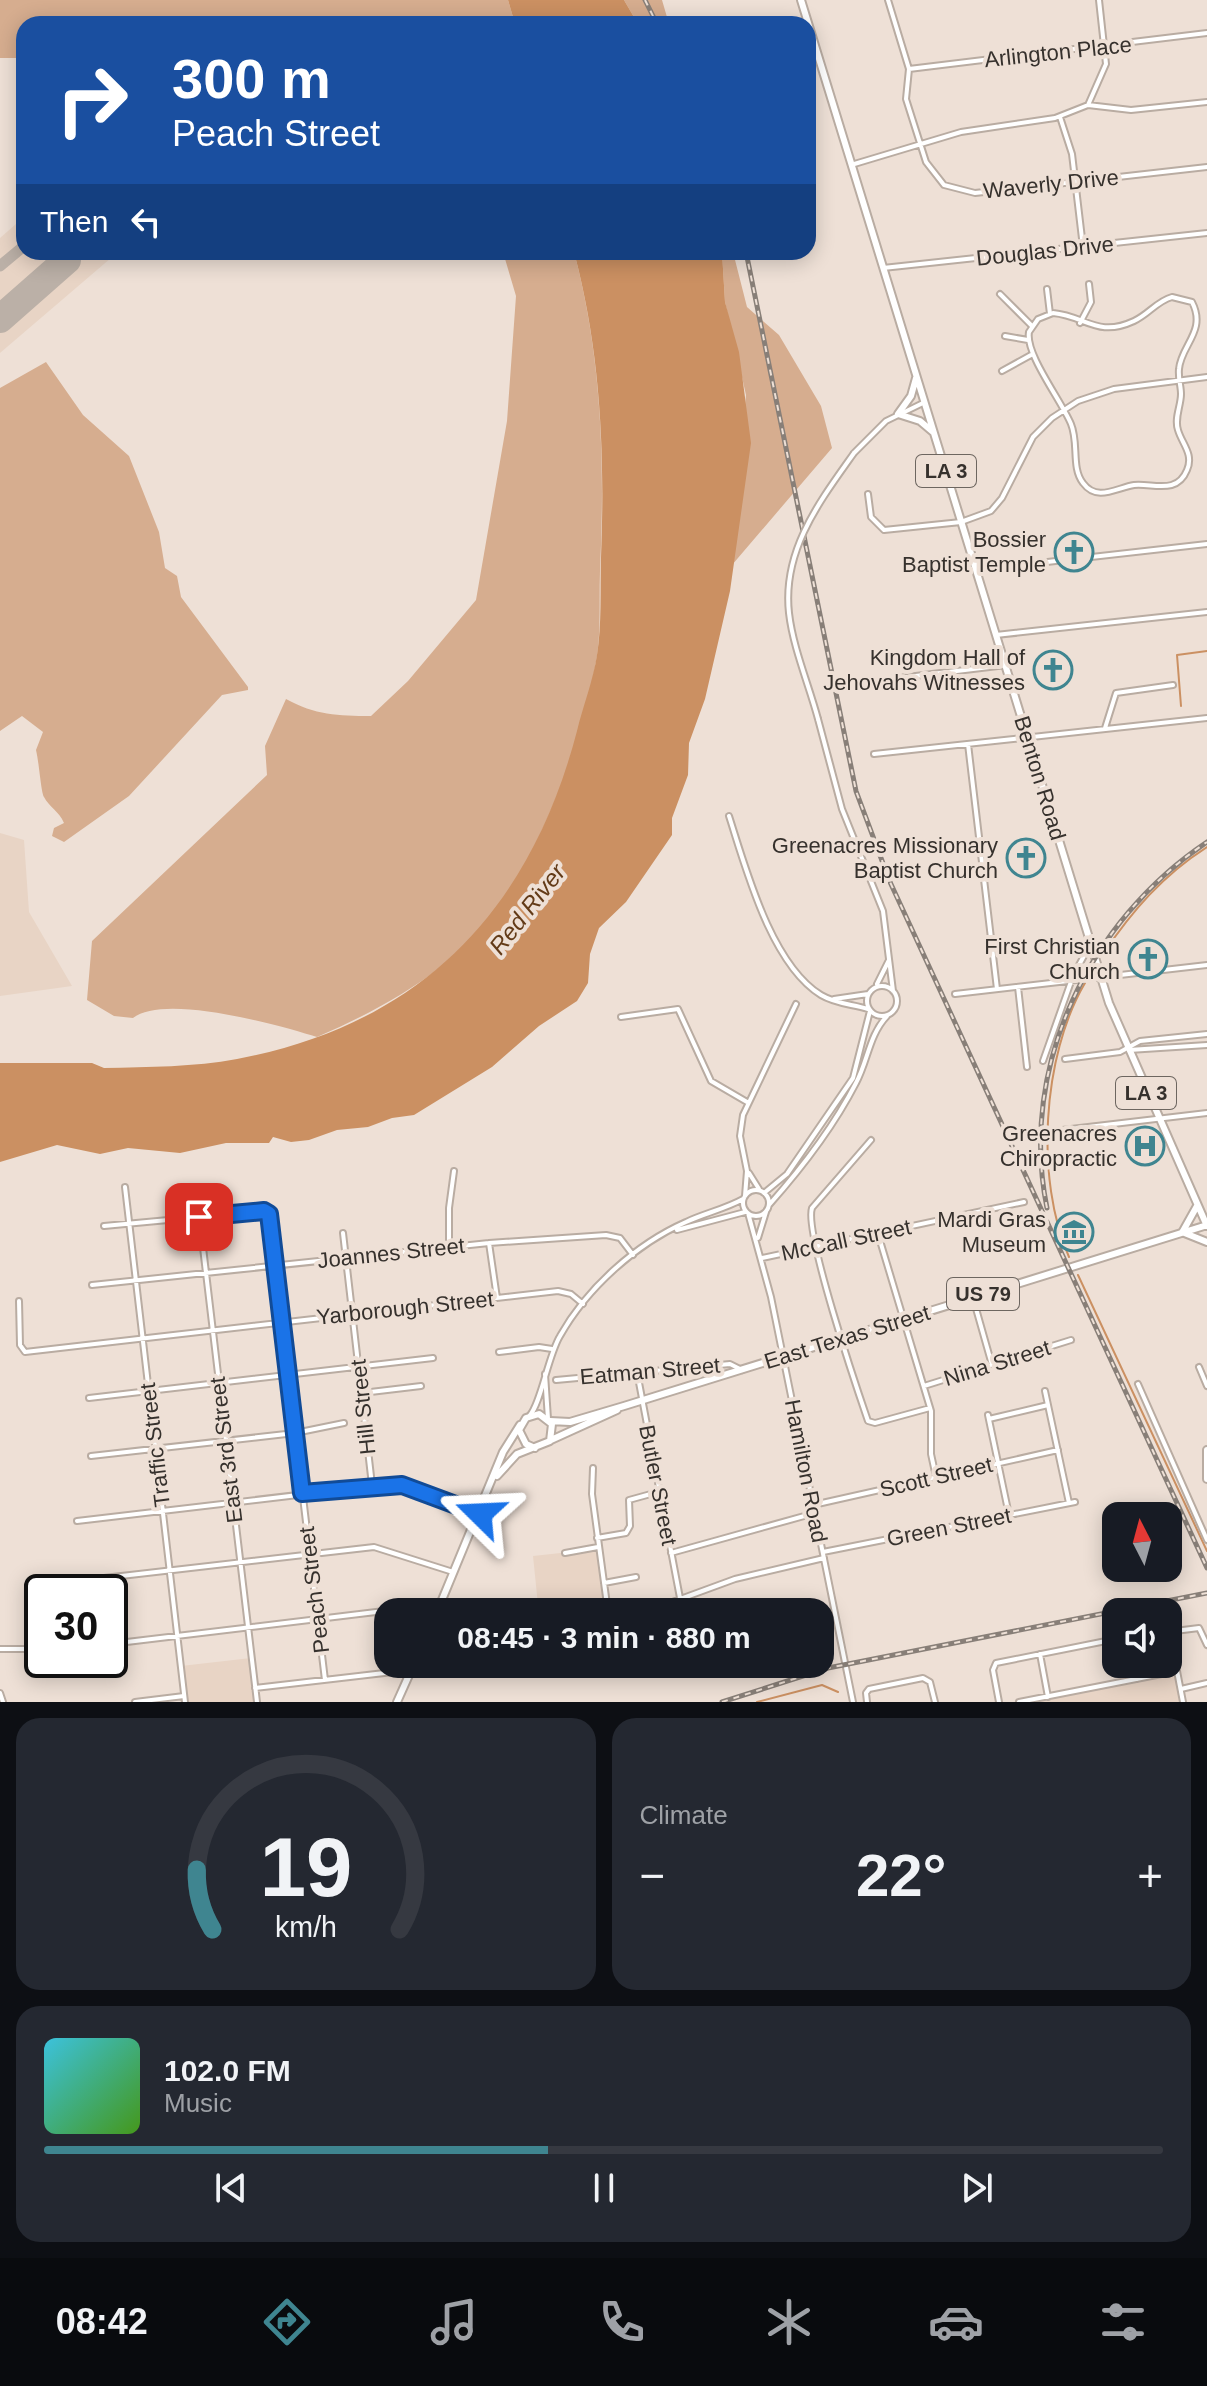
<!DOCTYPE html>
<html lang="en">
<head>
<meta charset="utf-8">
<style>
  :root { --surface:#171b24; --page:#242831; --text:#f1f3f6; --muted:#9ea1a6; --line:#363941; --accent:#3f8590 }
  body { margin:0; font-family:Helvetica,sans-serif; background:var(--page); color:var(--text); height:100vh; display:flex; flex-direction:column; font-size:30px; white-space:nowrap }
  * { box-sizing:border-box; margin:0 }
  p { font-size:26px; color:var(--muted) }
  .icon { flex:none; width:44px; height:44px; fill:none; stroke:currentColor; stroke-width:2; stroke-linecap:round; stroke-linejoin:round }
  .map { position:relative; height:1702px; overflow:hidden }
  .sheet { display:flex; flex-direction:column; gap:16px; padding:16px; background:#0d0f14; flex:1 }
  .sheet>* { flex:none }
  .top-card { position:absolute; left:16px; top:16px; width:800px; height:244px; border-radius:24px; box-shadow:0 4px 20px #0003; background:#1a4fa0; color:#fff; overflow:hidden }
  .needle { width:52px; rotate:354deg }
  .tools { position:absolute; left:1102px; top:1502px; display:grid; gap:16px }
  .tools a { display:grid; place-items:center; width:80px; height:80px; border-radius:16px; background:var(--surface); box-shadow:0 4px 20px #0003; font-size:40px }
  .speed { position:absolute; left:24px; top:1574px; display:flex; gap:16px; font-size:40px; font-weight:700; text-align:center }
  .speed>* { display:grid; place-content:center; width:104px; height:104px; border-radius:50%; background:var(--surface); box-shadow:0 4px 20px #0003; line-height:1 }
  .speed .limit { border:4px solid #111; border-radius:12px; background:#fff; color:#111 }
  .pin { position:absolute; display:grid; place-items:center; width:68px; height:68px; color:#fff; margin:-34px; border-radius:16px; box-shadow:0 4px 12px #0006 }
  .me { position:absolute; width:88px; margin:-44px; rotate:291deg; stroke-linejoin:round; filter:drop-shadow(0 0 6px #0008) }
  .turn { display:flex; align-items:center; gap:28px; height:168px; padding:0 24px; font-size:36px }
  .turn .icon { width:104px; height:104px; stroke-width:2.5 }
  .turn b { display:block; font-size:56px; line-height:68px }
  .then { display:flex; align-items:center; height:76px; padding:0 24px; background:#0003; gap:16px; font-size:30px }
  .big { font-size:60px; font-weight:700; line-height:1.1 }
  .sheet .tile { flex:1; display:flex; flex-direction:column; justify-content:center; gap:12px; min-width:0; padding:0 28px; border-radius:24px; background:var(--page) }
  .sheet .dial { align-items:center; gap:0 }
  .dial svg { height:208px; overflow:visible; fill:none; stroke:var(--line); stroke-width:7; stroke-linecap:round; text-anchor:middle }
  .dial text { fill:var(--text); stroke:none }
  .song { display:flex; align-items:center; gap:24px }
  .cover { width:96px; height:96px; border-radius:12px; background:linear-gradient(135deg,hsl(190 70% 55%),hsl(100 70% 35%)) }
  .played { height:8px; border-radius:4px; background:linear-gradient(90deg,var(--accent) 45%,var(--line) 45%) }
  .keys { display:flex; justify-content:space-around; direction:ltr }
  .heat { display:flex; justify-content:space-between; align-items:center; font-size:44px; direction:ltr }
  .sheet .tiles { flex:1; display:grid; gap:16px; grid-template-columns:1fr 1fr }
  .tile:last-child { grid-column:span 2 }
  .trip { position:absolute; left:374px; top:1598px; width:460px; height:80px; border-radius:24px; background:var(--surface); box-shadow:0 4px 20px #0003; font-weight:700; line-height:80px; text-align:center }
  .tabs { display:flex; height:128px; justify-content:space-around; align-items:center; background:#090b0e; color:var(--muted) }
  .tabs .icon { width:56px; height:56px }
  .tabs .current { color:var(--accent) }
  .tabs b { font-size:36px; color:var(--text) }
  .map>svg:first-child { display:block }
  .built { fill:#e8d4c5 }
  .green { fill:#d6ad8f }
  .water { fill:#cb9062 }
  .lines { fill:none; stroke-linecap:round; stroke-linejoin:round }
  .stream { stroke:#cb9062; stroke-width:2 }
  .taxiway { stroke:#bbb0a7; stroke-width:11 }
  .runway { stroke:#bbb0a7; stroke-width:28 }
  .minor-casing { stroke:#b9aca2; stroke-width:8 }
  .major-casing { stroke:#b9aca2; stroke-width:10 }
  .minor { stroke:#fff; stroke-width:4 }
  .major { stroke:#fff; stroke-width:6 }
  .rail-casing { stroke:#887f78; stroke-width:5 }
  .rail { stroke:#eee0d6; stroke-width:2; stroke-dasharray:6; stroke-linecap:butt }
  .minor-bridge-casing { stroke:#b9aca2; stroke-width:8; stroke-linecap:butt }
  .minor-bridge { stroke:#fff; stroke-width:4 }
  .route-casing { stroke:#114b97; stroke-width:20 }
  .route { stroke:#1a73e8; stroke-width:14 }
  .labels { text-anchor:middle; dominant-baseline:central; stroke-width:8; stroke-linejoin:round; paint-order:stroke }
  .shield { fill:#eee0d6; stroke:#6d6660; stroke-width:2 }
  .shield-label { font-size:20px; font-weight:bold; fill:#36312d }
  .street-label { font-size:22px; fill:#36312d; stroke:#eee0d6 }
  .poi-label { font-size:22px; fill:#36312d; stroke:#eee0d6; text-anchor:end }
  .water-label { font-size:24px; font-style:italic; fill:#633b18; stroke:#eee0d6 }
</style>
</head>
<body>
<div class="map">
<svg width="1207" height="1702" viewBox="0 0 1207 1702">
  <rect width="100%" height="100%" fill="#eee0d6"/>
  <path class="built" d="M24,217V252H118L0,353V238Z
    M0,833L24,840L29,912L72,986L0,996Z
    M597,1549L606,1612H559L557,1603L538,1605L533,1556Z
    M251,1658L256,1702H185L181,1666Z
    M1177,1671L1183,1702H1019Z"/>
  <path class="green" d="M0,0H508L515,24H24V58H0Z
    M624,0H662L669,24H638Z
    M503,252H574C602,358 605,462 600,571C599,599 601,629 597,656C584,735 550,826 508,894C465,963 389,1006 317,1037C279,1025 164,993 133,1018L114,1016L87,1000L92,941L267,775L265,746L286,699C315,715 338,716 371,716L408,681L476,600L507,421L516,296Z
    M722,252H733L747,307L779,335L821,406L832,448L732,565L746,395L725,302Z
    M46,362L83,415L129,456L159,532L165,568L177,576L181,597L248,687V690L222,695L129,796L64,842L52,836L54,828L64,823C59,811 49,807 44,797C41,792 39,762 36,750L43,732L22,716L0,731V388Z"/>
  <path class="water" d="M508,0H624L638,24H515Z
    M574,252H722L725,302L739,352L751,443L730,591L705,699L689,743L688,775L672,818V835L626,902L599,928L590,954L588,983L577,1001L539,1026L492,1067L414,1115L392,1118L368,1127L337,1130L309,1140L291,1142L273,1137L269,1143H226L180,1153L128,1148L100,1154L57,1145L0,1162V1063H92L104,1068C149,1067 194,1067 237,1059C422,1024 530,910 577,731C583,706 593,681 597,655C602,624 600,590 601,558C605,455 601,353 574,252Z"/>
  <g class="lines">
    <path class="stream" d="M1181,706L1177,655L1207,651
      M1103,954C1132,911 1163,875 1207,847
      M1069,1257C1035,1180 1042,1056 1085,983
      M1078,1275L1207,1551
      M757,1702L822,1685L838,1692"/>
    <path class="taxiway" d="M52,252L62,265
      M0,266L24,246"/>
    <path class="runway" d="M0,319L67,260"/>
    <defs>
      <path id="minor" d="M888,0L909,69L906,99L926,162L944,185L975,193L1207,167
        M909,69L1207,33
        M1088,105L1106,64L1099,0
        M1060,117L1072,154L1083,247
        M851,165L961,132L1055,118L1088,105L1131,110L1207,102
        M883,268L1207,233
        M1047,289L1050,314
        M1000,294L1032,326
        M1172,297L1192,302C1207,331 1181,345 1179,369C1178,378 1181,386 1181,394C1181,406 1174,418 1178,430C1182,444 1194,454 1187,470C1177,495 1153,483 1134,485C1116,488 1097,502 1083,483C1071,468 1079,443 1071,424C1061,400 1025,354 1029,332L1038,319L1053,313C1086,316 1097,338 1134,321C1149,314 1157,301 1172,297Z
        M1080,323L1091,302L1089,284
        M1005,336L1028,340
        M1002,371L1031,355
        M854,453L886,421L925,402
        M868,494L871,517L884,530L961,522L991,511L1002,498L1033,437L1052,418L1078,401L1114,389L1207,377
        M976,570L1207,544
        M996,635L1207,612
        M858,683L1006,665
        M818,719L842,809L883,911L893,991
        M1105,728L1116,693L1173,685
        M968,744L997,989
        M874,754L1207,718
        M729,816C746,869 771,964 821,995C836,1004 852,1004 868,1009
        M877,984L889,960
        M867 1001a15 15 0 1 1 30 0a15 15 0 1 1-30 0Z
        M1018,987L1027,1067
        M955,994L1207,965
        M834,999L868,994
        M621,1017L678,1009L711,1081L747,1102
        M1129,1050L1207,1045
        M1065,1059L1120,1052L1140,1041L1207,1034
        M1043,1061L1073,976L1091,943
        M1054,1131L1207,1113
        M871,1140L812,1208C804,1232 857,1389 868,1421L875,1423L930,1408
        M749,1173L759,1189
        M125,1187L185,1702
        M743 1203a13 13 0 1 1 26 0a13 13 0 1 1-26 0Z
        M764,1193L787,1174L853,1078L870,1011
        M745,1196L747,1171L740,1136L743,1115L796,1004
        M197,1197L257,1702
        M769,1205C801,1169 834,1126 856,1083C868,1061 869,1035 887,1016
        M748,1213L771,1297L853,1702
        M104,1226L264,1211L269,1214L325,1680
        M677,1230L745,1212
        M343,1233L372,1485
        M878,1234L931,1411V1454L936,1477
        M758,1238L766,1212
        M489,1243L497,1298
        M449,1247V1208L454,1171
        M762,1258L1024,1202
        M92,1285L489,1243L606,1235L620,1238L633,1255
        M973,1298L992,1365
        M19,1301L20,1345L25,1352L558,1291L571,1294L583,1304
        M499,1352L539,1347L552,1349
        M1199,1367L1207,1386
        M637,1372L680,1598
        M545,1374L548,1419
        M556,1380L730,1364L742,1370
        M1138,1384L1207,1540
        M924,1386L1071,1340
        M1045,1391L1069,1503
        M362,1393L421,1386
        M89,1398L433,1358
        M530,1415C541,1403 548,1356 560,1336C587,1288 636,1244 686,1222C705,1213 725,1209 743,1199
        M988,1415L1009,1515
        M989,1419L1048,1405
        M91,1456L295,1433L344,1423
        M593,1468L592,1494L608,1612
        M813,1505L1058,1450
        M77,1521L391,1484L479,1513
        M597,1538L626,1533L630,1526L629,1500L658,1492
        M823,1552L1075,1502
        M565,1553L598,1547
        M671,1553L815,1513
        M69,1582L374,1547L453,1572
        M604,1583L636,1577
        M483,1612L562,1603
        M645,1612L735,1579L824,1558
        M110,1644L409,1608L441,1612
        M0,1649H42
        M1040,1654L1048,1697
        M1134,1664L1137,1679
        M255,1688L393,1672
        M1181,1689L1207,1683
        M0,1693L3,1702
        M135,1702L184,1696
        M867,1702L866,1693L869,1689L923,1678L930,1682L935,1702
        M999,1702L993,1670L996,1663L1116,1639
        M1019,1702L1177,1671
        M1183,1702L1170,1635L1175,1631L1199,1628L1207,1645"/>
      <path id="major" d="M801,0L1109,1003L1207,1226
        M916,378L911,396L898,414L920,421L933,432
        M1183,1231L1197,1206
        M1182,1232L1207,1242
        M550,1421L570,1422L624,1406L1207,1225
        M551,1440L617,1410
        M1207,1450V1479
        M497,1476L517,1454L550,1441L552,1424L539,1414L526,1418L519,1430L526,1444L535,1448
        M437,1612L503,1452L520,1425
        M397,1702L414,1664"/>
    </defs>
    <use href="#minor" class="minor-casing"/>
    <use href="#major" class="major-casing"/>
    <use href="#minor" class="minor"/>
    <use href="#major" class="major"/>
    <defs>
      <path id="rail" d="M645,0L657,24
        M746,252L856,791L890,882L1207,1568
        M1047,1208C1018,1066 1090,920 1207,842
        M722,1702L828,1668L1207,1593"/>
    </defs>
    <use href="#rail" class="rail-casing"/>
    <use href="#rail" class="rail"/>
    <defs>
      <path id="minor-bridge" d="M818,719C809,685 793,648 789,613C782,550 820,501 854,453"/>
    </defs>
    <use href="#minor-bridge" class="minor-bridge-casing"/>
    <use href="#minor-bridge" class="minor-bridge"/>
  </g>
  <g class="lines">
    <defs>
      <path id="route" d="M199,1217L264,1211L269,1214L302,1493L402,1485L480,1514"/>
    </defs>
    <use href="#route" class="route-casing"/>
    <use href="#route" class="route"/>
  </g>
  <defs>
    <symbol id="church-ring" viewBox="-11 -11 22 22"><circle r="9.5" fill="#eee0d6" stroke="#3f8590" stroke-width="1.5"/><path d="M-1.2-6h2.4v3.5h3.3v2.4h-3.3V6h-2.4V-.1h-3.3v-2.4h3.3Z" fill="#3f8590"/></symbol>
    <symbol id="hospital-ring" viewBox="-11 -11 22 22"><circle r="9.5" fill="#eee0d6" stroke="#3f8590" stroke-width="1.5"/><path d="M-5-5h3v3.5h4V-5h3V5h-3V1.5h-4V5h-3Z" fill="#3f8590"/></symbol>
    <symbol id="museum-ring" viewBox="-11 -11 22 22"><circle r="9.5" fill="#eee0d6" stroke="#3f8590" stroke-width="1.5"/><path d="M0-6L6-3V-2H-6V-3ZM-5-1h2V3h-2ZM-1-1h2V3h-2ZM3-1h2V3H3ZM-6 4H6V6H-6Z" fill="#3f8590"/></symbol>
  </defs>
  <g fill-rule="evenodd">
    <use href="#church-ring" x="1052" y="530" width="44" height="44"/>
    <use href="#church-ring" x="1031" y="648" width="44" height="44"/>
    <use href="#church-ring" x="1004" y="836" width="44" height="44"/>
    <use href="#church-ring" x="1126" y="937" width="44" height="44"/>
    <use href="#hospital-ring" x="1123" y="1124" width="44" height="44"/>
    <use href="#museum-ring" x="1052" y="1210" width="44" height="44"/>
  </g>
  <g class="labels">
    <g class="shield">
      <rect x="916" y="455" width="60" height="32" rx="6"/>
      <rect x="1116" y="1077" width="60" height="32" rx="6"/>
      <rect x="947" y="1278" width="72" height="32" rx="6"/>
    </g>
    <g class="shield-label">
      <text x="946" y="471">LA 3</text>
      <text x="1146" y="1093">LA 3</text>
      <text x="983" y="1294">US 79</text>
    </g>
    <g class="street-label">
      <text transform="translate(1058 52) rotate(-6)">Arlington Place</text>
      <text transform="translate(1051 184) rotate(-6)">Waverly Drive</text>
      <text transform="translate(1045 251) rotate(-6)">Douglas Drive</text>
      <text transform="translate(1040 778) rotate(73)">Benton Road</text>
      <text transform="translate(846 1240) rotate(-12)">McCall Street</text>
      <text transform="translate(391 1253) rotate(-6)">Joannes Street</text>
      <text transform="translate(405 1308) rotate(-6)">Yarborough Street</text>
      <text transform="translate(847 1337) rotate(-17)">East Texas Street</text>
      <text transform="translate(997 1363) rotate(-17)">Nina Street</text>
      <text transform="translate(650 1371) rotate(-5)">Eatman Street</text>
      <text transform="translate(363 1407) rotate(-96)">Hill Street</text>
      <text transform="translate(155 1445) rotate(-97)">Traffic Street</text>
      <text transform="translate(226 1450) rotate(-97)">East 3rd Street</text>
      <text transform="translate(806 1471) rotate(79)">Hamilton Road</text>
      <text transform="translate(936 1477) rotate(-13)">Scott Street</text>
      <text transform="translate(658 1485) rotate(79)">Butler Street</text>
      <text transform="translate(949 1527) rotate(-11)">Green Street</text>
      <text transform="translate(314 1590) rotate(-97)">Peach Street</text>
    </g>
    <g class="poi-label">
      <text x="1046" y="539">Bossier<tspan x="1046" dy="25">Baptist Temple</tspan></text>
      <text x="1025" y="657">Kingdom Hall of<tspan x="1025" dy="25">Jehovahs Witnesses</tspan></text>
      <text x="998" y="845">Greenacres Missionary<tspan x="998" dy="25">Baptist Church</tspan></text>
      <text x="1120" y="946">First Christian<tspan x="1120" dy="25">Church</tspan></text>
      <text x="1117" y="1133">Greenacres<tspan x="1117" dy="25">Chiropractic</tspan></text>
      <text x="1046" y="1219">Mardi Gras<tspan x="1046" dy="25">Museum</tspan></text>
    </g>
    <g class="water-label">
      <text transform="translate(527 909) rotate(-52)">Red River</text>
    </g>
  </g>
</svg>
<div class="tools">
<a><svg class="needle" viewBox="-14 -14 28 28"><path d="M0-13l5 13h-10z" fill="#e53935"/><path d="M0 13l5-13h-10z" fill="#9ea1a6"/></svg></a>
<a><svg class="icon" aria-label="sound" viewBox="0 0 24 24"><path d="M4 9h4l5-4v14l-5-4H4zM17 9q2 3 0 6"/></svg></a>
</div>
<div class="speed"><div class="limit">30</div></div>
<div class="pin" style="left:199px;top:1217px;background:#d93025"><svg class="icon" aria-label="arrive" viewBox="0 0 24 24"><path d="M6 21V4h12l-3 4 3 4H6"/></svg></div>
<svg class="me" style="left:480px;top:1514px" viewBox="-20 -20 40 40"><path d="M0-17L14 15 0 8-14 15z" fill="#1a73e8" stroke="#fff" stroke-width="4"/></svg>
<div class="trip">08:45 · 3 min · 880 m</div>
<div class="top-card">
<div class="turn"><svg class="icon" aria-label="right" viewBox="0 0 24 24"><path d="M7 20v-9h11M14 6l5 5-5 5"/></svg><div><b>300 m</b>Peach Street</div></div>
<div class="then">Then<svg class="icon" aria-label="left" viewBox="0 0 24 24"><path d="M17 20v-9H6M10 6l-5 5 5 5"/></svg></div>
</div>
</div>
<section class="sheet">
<div class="tiles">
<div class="tile dial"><svg viewBox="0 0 100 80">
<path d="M14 69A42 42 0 1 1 86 69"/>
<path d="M14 69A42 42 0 0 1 8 46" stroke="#3f8590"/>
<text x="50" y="56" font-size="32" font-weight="700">19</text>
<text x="50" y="72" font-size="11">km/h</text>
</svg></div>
<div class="tile"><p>Climate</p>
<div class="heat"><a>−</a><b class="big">22°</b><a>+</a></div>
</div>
<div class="tile">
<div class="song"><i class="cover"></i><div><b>102.0 FM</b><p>Music</p></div></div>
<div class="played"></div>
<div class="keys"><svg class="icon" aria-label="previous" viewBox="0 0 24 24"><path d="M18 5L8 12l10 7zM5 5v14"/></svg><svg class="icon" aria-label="pause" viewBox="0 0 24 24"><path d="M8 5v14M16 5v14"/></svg><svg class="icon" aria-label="next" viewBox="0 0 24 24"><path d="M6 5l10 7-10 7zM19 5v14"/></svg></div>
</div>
</div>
</section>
<nav class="tabs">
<b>08:42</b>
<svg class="icon current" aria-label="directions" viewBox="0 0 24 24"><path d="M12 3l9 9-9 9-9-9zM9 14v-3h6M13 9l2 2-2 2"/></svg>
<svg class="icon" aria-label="music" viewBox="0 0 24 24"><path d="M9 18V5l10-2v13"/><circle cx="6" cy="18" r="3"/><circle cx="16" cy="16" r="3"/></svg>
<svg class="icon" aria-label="phone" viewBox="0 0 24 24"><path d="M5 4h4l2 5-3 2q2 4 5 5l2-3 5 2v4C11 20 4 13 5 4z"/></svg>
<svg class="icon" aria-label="climate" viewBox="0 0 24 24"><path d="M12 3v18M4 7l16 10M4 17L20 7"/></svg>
<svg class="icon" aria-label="car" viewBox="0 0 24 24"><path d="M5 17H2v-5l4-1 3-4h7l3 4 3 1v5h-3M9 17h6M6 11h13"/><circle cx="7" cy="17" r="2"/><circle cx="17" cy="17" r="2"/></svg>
<svg class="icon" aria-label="filters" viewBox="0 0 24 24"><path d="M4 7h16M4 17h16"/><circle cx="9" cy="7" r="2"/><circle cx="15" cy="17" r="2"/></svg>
</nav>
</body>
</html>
